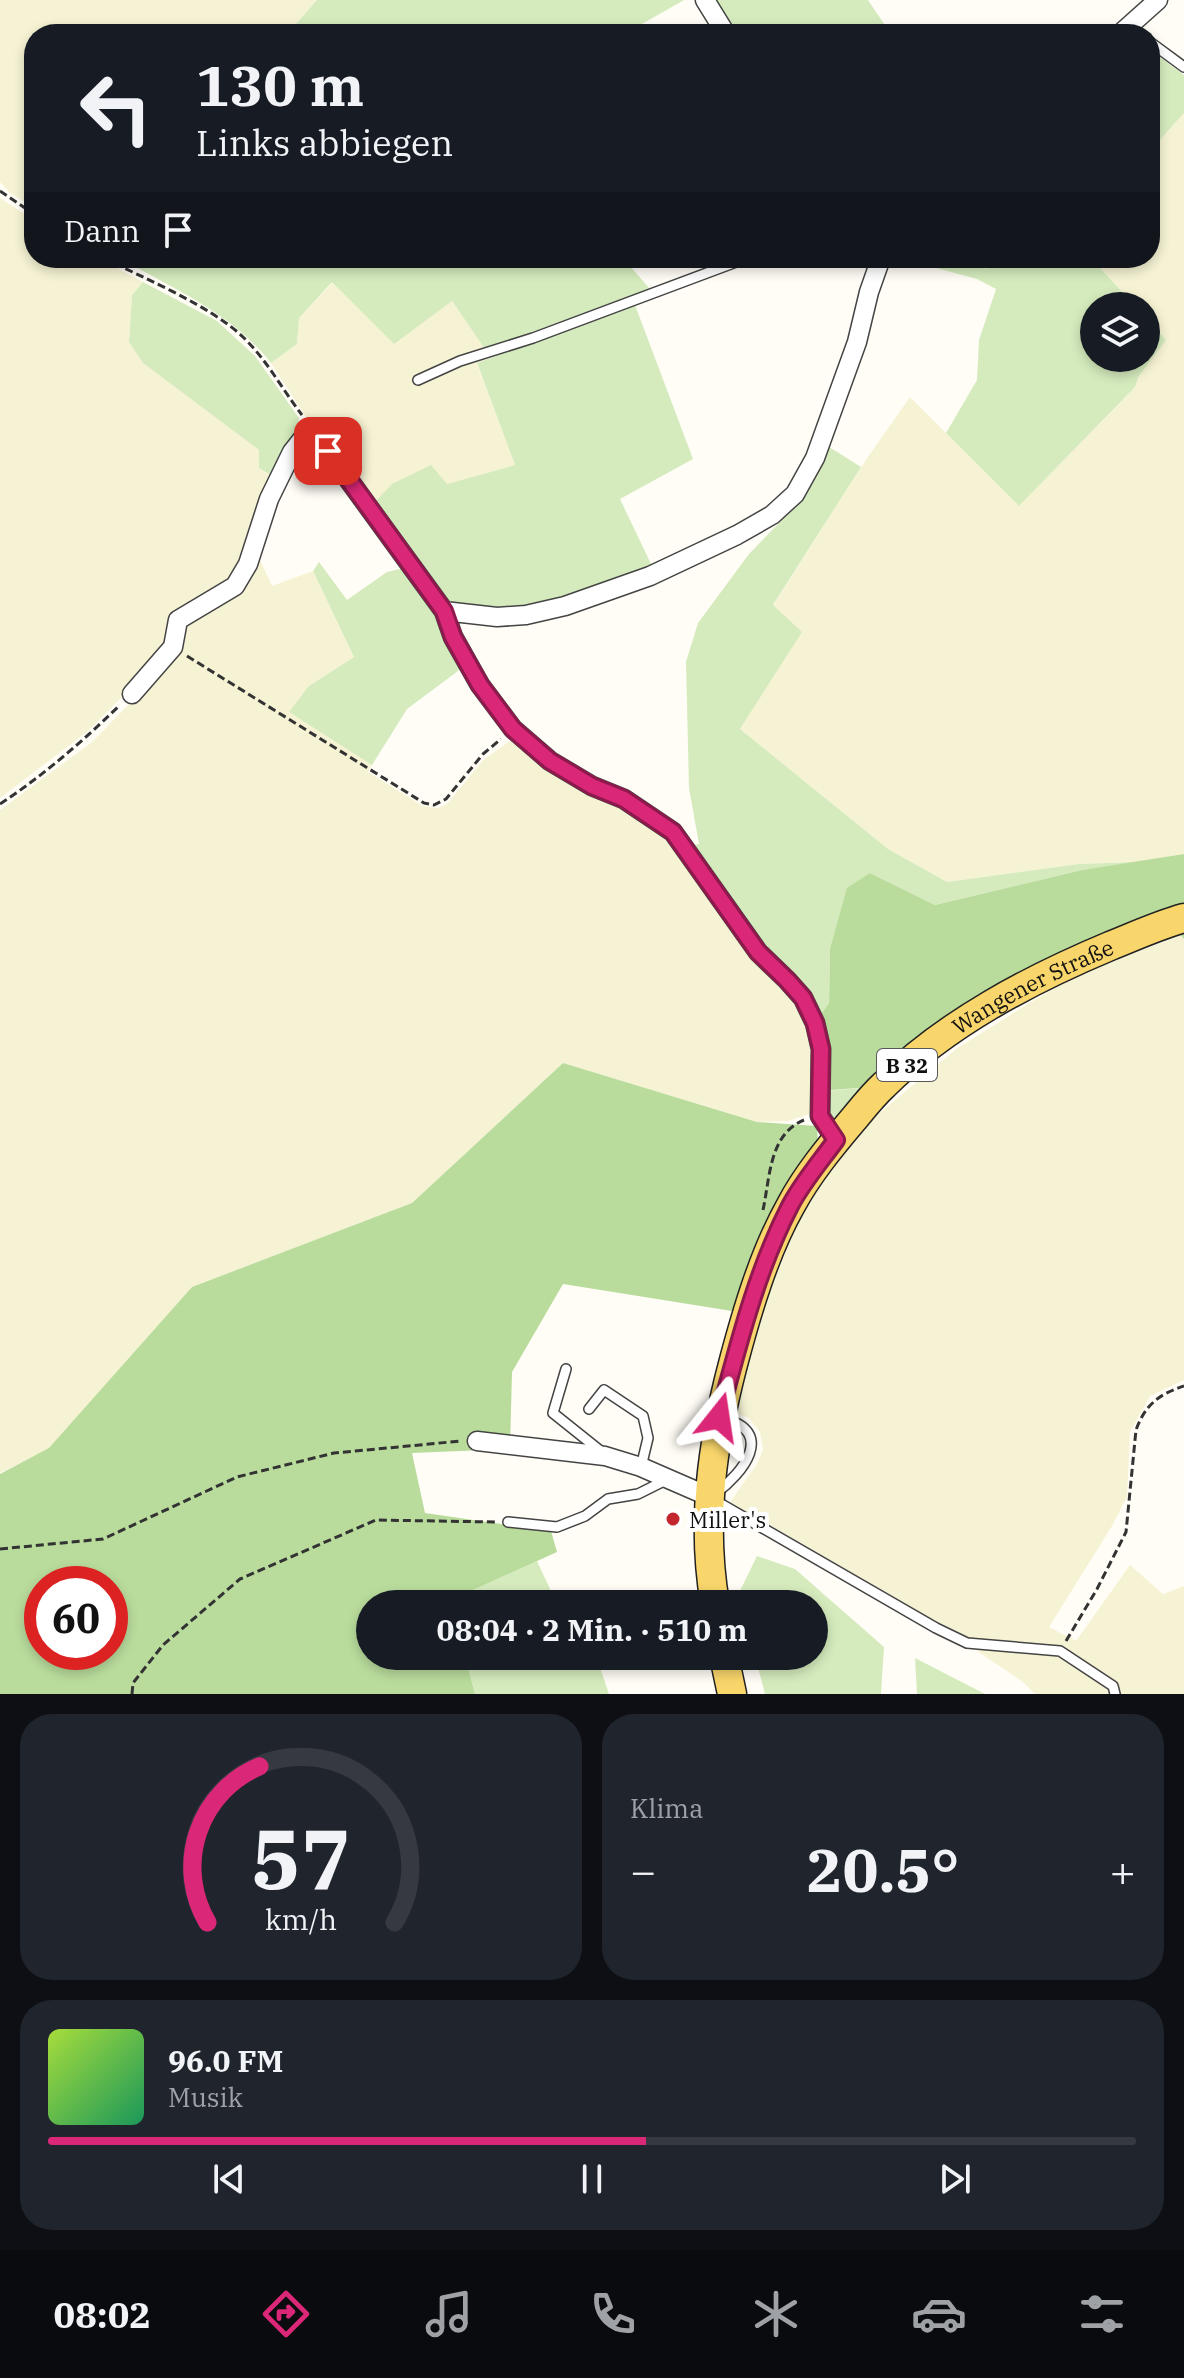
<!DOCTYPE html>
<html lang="de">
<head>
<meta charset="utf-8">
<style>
  :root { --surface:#171b24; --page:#20242c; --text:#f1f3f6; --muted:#9ea1a6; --line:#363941; --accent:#db2777 }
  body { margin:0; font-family:"IBM Plex Serif",serif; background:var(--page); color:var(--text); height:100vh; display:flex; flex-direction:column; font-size:30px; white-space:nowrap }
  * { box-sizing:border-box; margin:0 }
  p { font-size:26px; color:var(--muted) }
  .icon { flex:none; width:44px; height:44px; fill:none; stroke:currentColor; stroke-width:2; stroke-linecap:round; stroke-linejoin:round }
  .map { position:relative; height:1694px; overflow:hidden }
  .panel { display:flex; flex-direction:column; gap:20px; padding:20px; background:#0d0f14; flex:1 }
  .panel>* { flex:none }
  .top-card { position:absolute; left:24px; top:24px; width:1136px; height:244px; border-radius:32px; box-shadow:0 4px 12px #0003; background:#171b24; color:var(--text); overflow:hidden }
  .buttons { position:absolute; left:1080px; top:292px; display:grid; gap:16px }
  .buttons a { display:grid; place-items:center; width:80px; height:80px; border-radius:50%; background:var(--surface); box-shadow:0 4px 12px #0003; font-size:40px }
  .speed { position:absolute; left:24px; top:1566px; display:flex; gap:16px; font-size:40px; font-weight:700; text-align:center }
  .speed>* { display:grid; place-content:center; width:104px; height:104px; border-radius:50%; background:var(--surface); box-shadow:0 4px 12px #0003; line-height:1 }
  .speed .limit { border:12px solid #d22; background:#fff; color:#111 }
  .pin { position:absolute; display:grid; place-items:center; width:68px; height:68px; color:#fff; margin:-34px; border-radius:16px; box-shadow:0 4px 12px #0006 }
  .me { position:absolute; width:88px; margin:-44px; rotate:15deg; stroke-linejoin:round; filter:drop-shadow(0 0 6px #0008) }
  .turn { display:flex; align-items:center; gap:28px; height:168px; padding:0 40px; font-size:36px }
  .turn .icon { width:104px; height:104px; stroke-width:2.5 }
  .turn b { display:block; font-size:56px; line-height:68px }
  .then { display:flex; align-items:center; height:76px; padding:0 40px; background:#0003; gap:16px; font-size:30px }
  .big { font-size:60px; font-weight:700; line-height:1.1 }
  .panel .tile { flex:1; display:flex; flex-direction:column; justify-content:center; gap:12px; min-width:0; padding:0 28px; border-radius:32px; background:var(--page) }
  .panel .dial { align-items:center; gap:0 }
  .dial svg { height:208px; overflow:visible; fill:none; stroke:var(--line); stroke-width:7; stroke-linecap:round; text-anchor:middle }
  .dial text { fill:var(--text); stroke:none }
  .song { display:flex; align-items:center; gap:24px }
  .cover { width:96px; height:96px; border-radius:12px; background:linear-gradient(135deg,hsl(80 70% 55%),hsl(150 70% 35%)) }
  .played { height:8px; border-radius:4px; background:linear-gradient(90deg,var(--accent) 55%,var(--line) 55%) }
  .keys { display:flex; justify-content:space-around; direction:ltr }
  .heat { display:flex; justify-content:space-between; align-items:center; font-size:44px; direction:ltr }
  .panel .tiles { flex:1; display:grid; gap:20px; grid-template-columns:1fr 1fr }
  .tile:last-child { grid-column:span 2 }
  .trip { position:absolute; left:356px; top:1590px; width:472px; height:80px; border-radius:40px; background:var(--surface); box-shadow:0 4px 12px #0003; font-weight:700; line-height:80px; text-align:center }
  .dock { display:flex; height:128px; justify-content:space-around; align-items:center; background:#090b0e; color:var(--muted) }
  .dock .icon { width:56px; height:56px }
  .dock .current { color:var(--accent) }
  .dock b { font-size:36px; color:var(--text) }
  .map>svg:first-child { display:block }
  .farmland { fill:#f6f3d4 }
  .green { fill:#d5ebbd }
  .forest { fill:#b9dc9c; fill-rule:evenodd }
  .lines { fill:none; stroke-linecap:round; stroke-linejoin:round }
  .lane-casing { stroke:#444; stroke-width:12 }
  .street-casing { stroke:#444; stroke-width:21 }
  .primary-casing { stroke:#222; stroke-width:31 }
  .path { stroke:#333; stroke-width:3; stroke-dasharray:8 4; stroke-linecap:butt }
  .lane { stroke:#fff; stroke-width:9 }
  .street { stroke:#fff; stroke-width:18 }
  .primary { stroke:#f9d66b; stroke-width:28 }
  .route-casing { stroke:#8e194d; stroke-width:20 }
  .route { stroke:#db2777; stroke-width:14 }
  .poi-dot { fill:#c4262e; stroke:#fff; stroke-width:3 }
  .labels { text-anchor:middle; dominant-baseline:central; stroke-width:8; stroke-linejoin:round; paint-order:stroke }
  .shield { fill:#fff; stroke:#585858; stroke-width:2 }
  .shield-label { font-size:20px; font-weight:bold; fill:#111 }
  .street-label { font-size:22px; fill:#111; stroke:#fff }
  .poi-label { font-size:22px; fill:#111; stroke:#fff; text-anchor:start }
</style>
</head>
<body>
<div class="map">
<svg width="1184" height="1694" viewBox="0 0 1184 1694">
  <rect width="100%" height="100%" fill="#fffdf5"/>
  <path class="farmland" d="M0,0H317L287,34H34V208L10,193L0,182Z
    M1184,113V854L1137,862L1079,864L947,882L888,849L740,729L801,632L773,606L861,467L910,397L1019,506L1135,387L1139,376L1165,340L1146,319V306H1135L1091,258H1150V151Z
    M0,198L34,220V258H98L143,282L132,295L129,342L143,363L259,450L281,481L257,553L272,586L313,571L354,657L309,686L372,765L368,772L423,806L438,808L448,803L483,760L510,741L566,776L626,810L677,848L794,998L805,1019L816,1082L813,1113L788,1121L757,1122L563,1063L412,1203L192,1287L49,1449L0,1473V810L91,743L136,697L129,690L88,731L0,798Z
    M333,282L452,301L491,357L477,364L515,465L372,505L304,414L271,363L297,344L299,318Z
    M1181,935L1184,939V1380L1150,1396L1130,1432L1127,1497L1112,1526L1049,1627L1076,1641L1130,1565L1163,1594L1184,1586V1694H1035L1022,1681L906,1604L730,1502L757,1464L763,1449L760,1432L749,1418L736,1413L734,1409L762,1310L796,1227L821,1180L864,1126L956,1049L1033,1001L1075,976Z"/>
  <path class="green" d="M317,0H684L628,32L629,34H287Z
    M712,0H868L891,34H732Z
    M1150,50L1184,75V113L1150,151Z
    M120,258H623L650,289L485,349L452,301L394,344L332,282L299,318L297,344L271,363C232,313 173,289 120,258Z
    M899,258H969L986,269L997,258H1091L1135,306H1094V358H1146V319L1166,340L1139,376L1135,387L1019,506L946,433L977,380L979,340L996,289L977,279Z
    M143,282L217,321L255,356L299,418L297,433L273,476L259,468V450L143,363L129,342L132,295Z
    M635,305L693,459L620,499L652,566L562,600L492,613L452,603L439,593L372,505L392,484L431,465L447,484L515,465L477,363Z
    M826,445L861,467L773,605L802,632L740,729L888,849L947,882L1079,864L1137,862L1082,870L935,905L870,873L830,949L829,1003L820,1016L758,944L688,846L699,844L689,788L686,662L698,623L749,554L780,522L806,485Z
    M319,562L347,600L387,572L408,567L433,606L462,668L407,709L372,765L289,712L309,686L354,657L313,571Z
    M872,1087L839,1122L829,1117L825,1091Z
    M757,1556L795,1569L884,1647L881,1694H765L755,1656H814V1604H741L738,1595Z
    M537,1561L557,1604H452L451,1600Z
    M465,1656H596L609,1694H475Z
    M915,1658L985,1694H917Z"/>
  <path class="forest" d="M1184,854V939L1170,922L1080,959L883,1086L819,1091L815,1023L829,1003L830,949L847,888L870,873L935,905L1082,870Z
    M563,1063L757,1122L817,1126L818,1144L732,1311L563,1284L512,1372L510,1449L412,1453L425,1513L551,1531L557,1552L451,1600L452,1604H370V1656H465L475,1694H0V1474L49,1448L192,1287L412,1203ZM42,1584H110V1652H42Z"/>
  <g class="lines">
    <defs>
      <path id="lane" d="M1150,42L1184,67
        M418,380L460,361L533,338L747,258
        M566,1369L553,1413L603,1453
        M589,1409L604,1390L643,1416L648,1438L641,1467
        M716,1493C743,1473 776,1432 723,1418
        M721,1504L936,1628L967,1643L1060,1651L1113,1686L1115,1694
        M508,1522L557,1527L585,1516L608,1499L638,1494L668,1479"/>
      <path id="street" d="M705,0L726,34
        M1120,34L1158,0
        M444,611L497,617L526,615L565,606L650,576L737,535L772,515L795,494L815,458L857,342L869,292L881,258
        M132,694L173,647L178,620L235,586L248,564L269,499L292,452L311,428L444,611L453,637L480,685L513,729L550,761L592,786L624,799L673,832L758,952L787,980L803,998L815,1023L821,1049L820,1116L836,1140
        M477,1441L605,1456L641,1467L710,1497"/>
      <g id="primary">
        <path id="s1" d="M715,1604C701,1522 712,1444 733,1364C747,1311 764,1253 791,1205C807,1175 830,1147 852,1121C862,1109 872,1096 884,1085C947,1023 1029,980 1110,946C1135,936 1159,925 1184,918"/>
        <path d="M724,1656L732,1694"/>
      </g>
    </defs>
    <use href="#lane" class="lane-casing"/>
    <use href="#street" class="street-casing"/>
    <use href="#primary" class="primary-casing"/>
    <path class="path" d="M0,191L34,214
      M104,258C145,279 211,306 243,337C267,360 282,389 302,415
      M187,656L424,803L434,805L446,799L483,754L501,739
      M0,804C44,775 83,741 120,705
      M763,1210C770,1178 769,1134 804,1120
      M0,1549L103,1539L237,1477L334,1453L461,1441
      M1066,1641L1097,1589L1126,1532L1136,1430C1145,1405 1159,1394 1184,1386
      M132,1694L133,1683L163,1645L240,1579L376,1520L496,1522"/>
    <use href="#lane" class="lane"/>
    <use href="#street" class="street"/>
    <use href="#primary" class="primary"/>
  </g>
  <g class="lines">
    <defs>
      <path id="route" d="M328,451L444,611L453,637L480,685L513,729L550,761L592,786L624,799L673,832L758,952L787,980L803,998L815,1023L821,1049L820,1116L836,1140C820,1162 802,1183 790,1206C756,1272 738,1346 719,1417"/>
    </defs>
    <use href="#route" class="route-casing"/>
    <use href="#route" class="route"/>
  </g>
  <circle class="poi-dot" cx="673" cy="1519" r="8"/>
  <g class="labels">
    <rect class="shield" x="877" y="1049" width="60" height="32" rx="6"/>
    <g class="shield-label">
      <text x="907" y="1065">B 32</text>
    </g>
    <g class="street-label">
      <text stroke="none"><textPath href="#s1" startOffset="744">Wangener Straße</textPath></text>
    </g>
    <g class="poi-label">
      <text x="689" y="1519">Miller's</text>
    </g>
  </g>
</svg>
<div class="buttons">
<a><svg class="icon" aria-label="layers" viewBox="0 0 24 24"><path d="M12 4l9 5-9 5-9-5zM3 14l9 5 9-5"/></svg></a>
</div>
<div class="speed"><div class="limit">60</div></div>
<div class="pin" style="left:328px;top:451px;background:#d93025"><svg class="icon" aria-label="arrive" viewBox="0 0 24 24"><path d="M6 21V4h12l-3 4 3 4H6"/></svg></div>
<svg class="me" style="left:719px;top:1417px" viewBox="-20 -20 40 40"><path d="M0-17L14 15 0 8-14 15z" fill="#db2777" stroke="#fff" stroke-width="4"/></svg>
<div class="trip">08:04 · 2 Min. · 510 m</div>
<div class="top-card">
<div class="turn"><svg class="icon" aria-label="left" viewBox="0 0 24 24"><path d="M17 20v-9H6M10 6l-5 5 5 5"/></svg><div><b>130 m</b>Links abbiegen</div></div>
<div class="then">Dann<svg class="icon" aria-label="arrive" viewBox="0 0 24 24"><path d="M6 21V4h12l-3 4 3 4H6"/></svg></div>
</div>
</div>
<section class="panel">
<div class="tiles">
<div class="tile dial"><svg viewBox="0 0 100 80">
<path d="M14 69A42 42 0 1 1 86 69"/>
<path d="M14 69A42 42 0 0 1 34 9" stroke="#db2777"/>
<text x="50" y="56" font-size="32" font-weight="700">57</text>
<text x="50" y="72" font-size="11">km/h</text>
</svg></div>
<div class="tile"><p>Klima</p>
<div class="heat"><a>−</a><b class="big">20.5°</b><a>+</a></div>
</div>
<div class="tile">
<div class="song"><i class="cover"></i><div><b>96.0 FM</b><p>Musik</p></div></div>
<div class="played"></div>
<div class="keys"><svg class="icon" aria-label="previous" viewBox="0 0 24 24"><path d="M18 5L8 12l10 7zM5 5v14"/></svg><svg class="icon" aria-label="pause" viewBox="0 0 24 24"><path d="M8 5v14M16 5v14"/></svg><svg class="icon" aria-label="next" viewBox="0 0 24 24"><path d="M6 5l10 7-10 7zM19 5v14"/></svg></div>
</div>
</div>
</section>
<nav class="dock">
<b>08:02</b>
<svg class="icon current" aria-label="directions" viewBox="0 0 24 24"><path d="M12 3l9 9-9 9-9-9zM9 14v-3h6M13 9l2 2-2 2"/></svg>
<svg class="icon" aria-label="music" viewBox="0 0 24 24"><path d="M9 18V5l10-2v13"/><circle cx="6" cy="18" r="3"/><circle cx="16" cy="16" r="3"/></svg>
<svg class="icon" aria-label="phone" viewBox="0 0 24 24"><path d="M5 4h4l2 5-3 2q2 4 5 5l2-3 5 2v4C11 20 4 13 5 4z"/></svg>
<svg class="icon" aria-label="climate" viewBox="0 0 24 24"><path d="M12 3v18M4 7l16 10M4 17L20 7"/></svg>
<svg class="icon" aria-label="car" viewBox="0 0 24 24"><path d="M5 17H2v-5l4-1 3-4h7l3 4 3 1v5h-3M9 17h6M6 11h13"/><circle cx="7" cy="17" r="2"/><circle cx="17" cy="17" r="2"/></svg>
<svg class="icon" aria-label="filters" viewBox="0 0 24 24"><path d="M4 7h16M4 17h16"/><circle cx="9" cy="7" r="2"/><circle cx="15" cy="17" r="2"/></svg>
</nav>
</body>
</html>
